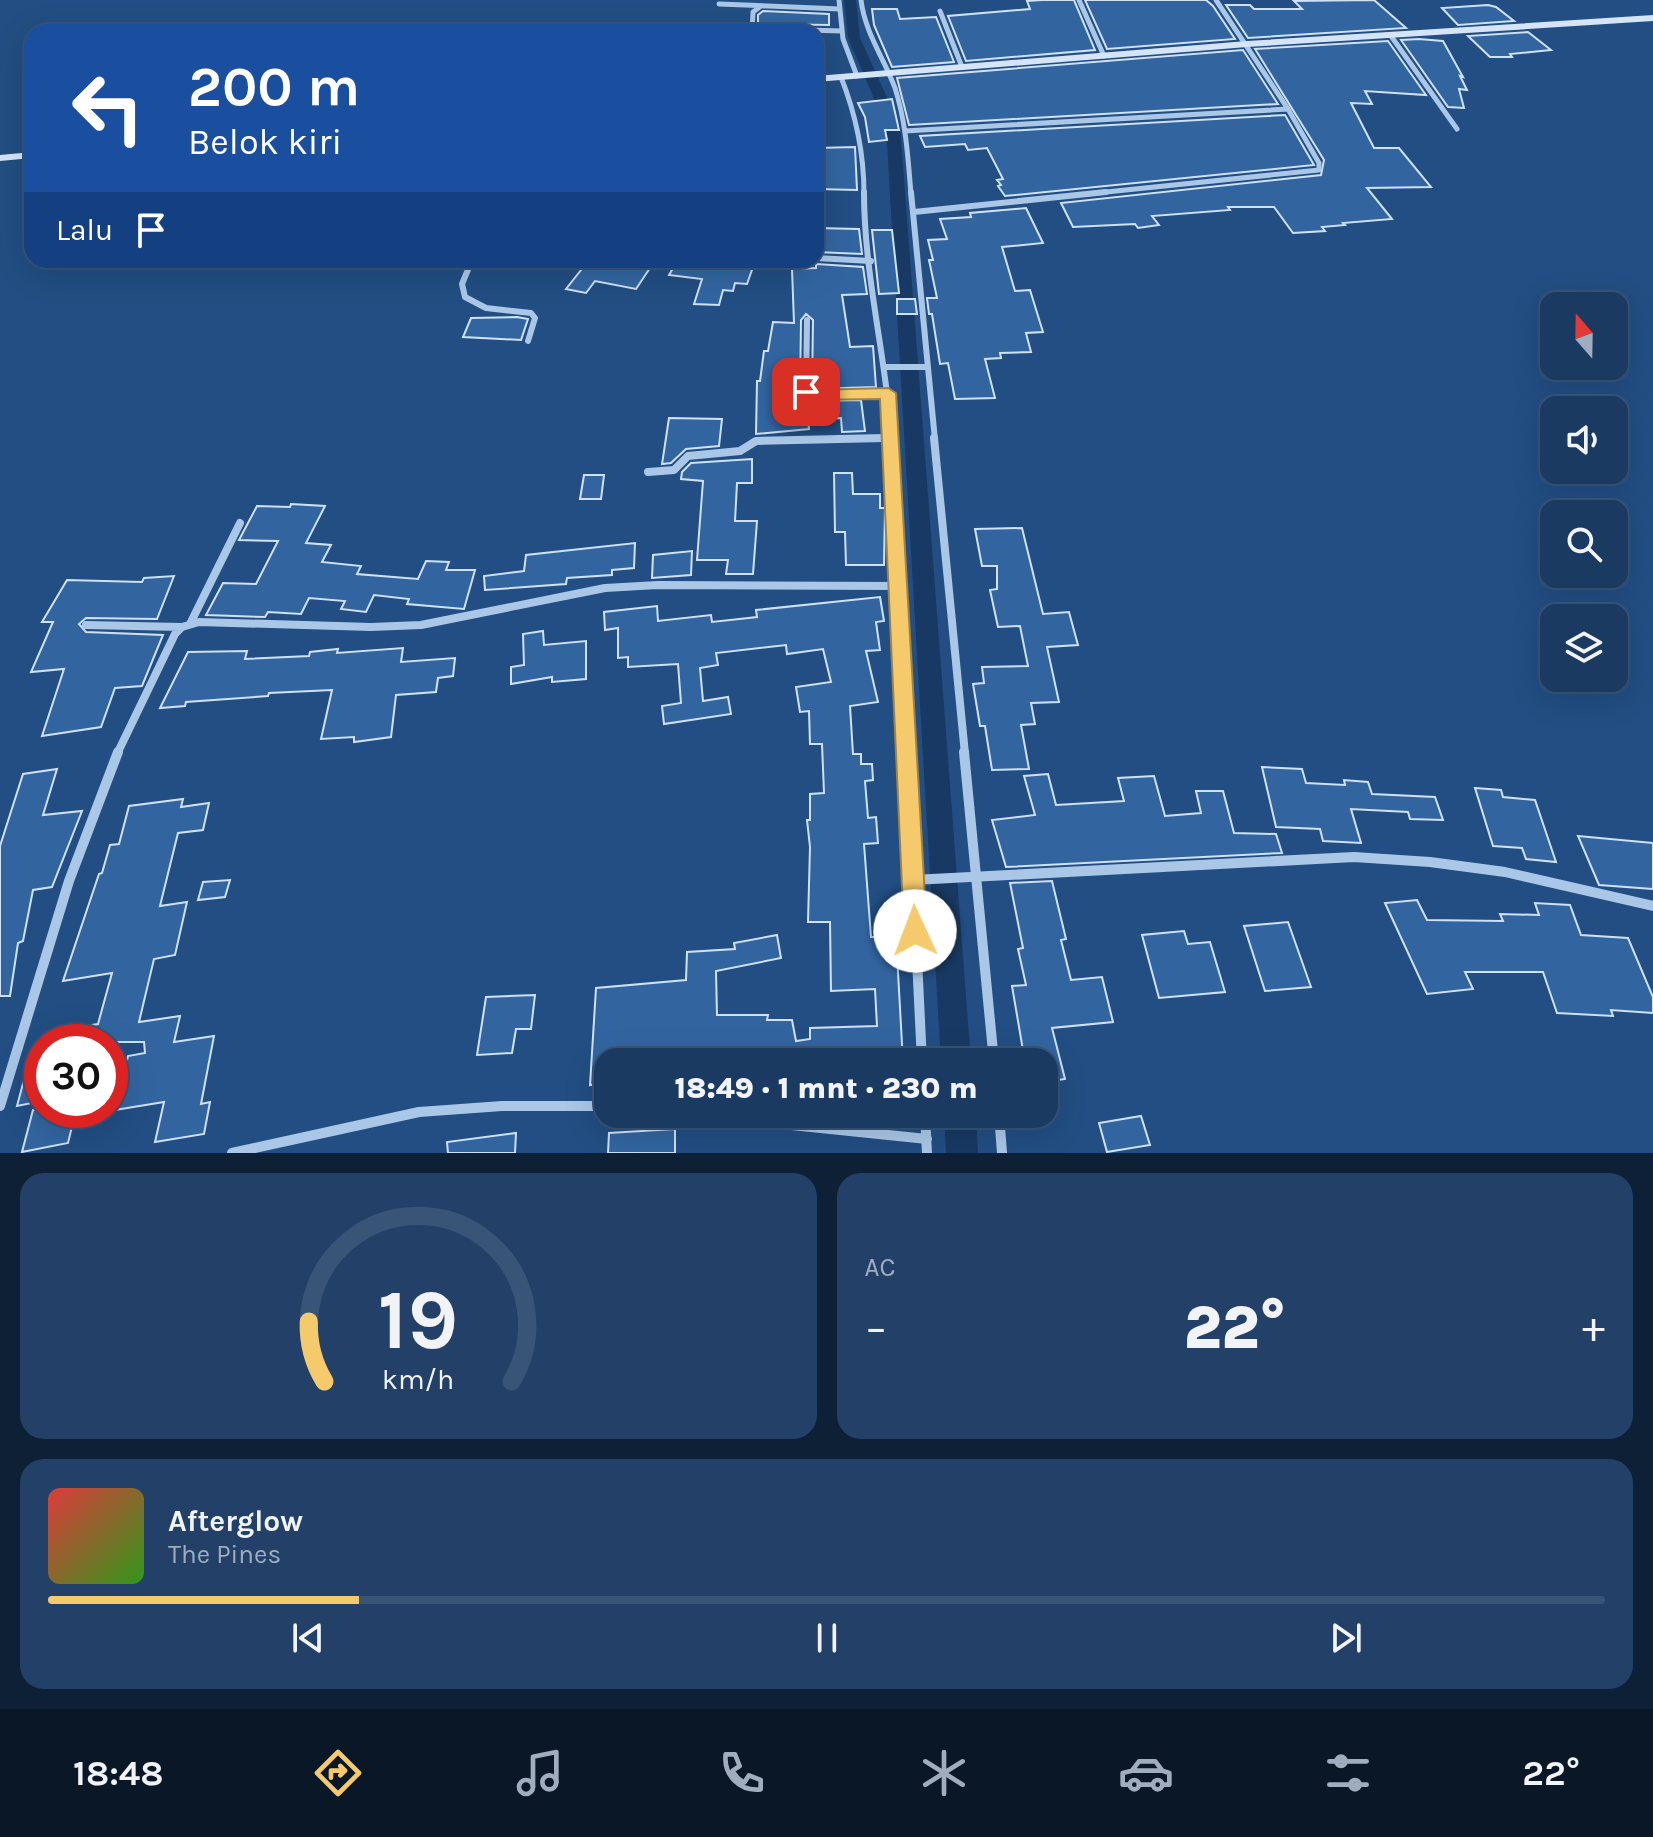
<!DOCTYPE html>
<html lang="id">
<head>
<meta charset="utf-8">
<style>
  :root { --surface:#1a3a62; --page:#234168; --text:#f1f3f6; --muted:#9fadbe; --line:#385477; --accent:#f4ca6d }
  body { margin:0; font-family:Karla,sans-serif; background:var(--page); color:var(--text); height:100vh; display:flex; flex-direction:column; font-size:30px; white-space:nowrap }
  * { box-sizing:border-box; margin:0 }
  p { font-size:26px; color:var(--muted) }
  .icon { flex:none; width:44px; height:44px; fill:none; stroke:currentColor; stroke-width:2; stroke-linecap:round; stroke-linejoin:round }
  .map { position:relative; height:1153px; overflow:hidden }
  .panel { display:flex; flex-direction:column; gap:20px; padding:20px; background:#0e2036; flex:1 }
  .panel>* { flex:none }
  .banner { position:absolute; left:24px; top:24px; width:800px; height:244px; border-radius:24px; box-shadow:0 8px 32px #0002,0 0 0 2px var(--line); background:#1a4fa0; color:#fff; overflow:hidden }
  .needle { width:52px; rotate:340deg }
  .fabs { position:absolute; left:1540px; top:292px; display:grid; gap:16px }
  .fabs a { display:grid; place-items:center; width:88px; height:88px; border-radius:16px; background:var(--surface); box-shadow:0 8px 32px #0002,0 0 0 2px var(--line); font-size:40px }
  .speed { position:absolute; left:24px; top:1024px; display:flex; gap:16px; font-size:40px; font-weight:700; text-align:center }
  .speed>* { display:grid; place-content:center; width:104px; height:104px; border-radius:50%; background:var(--surface); box-shadow:0 8px 32px #0002,0 0 0 2px var(--line); line-height:1 }
  .speed .limit { border:12px solid #d22; background:#fff; color:#111 }
  .pin { position:absolute; display:grid; place-items:center; width:68px; height:68px; color:#fff; margin:-34px; border-radius:16px; box-shadow:0 4px 12px #0006 }
  .me { position:absolute; width:88px; margin:-44px; rotate:358deg; stroke-linejoin:round; filter:drop-shadow(0 0 6px #0008) }
  .turn { display:flex; align-items:center; gap:28px; height:168px; padding:0 32px; font-size:36px }
  .turn .icon { width:104px; height:104px; stroke-width:2.5 }
  .turn b { display:block; font-size:56px; line-height:68px }
  .then { display:flex; align-items:center; height:76px; padding:0 32px; background:#0003; gap:16px; font-size:30px }
  .big { font-size:60px; font-weight:800; line-height:1.1 }
  .panel .tile { flex:1; display:flex; flex-direction:column; justify-content:center; gap:12px; min-width:0; padding:0 28px; border-radius:24px; background:var(--page) }
  .panel .dial { align-items:center; gap:0 }
  .dial svg { height:208px; overflow:visible; fill:none; stroke:var(--line); stroke-width:7; stroke-linecap:round; text-anchor:middle }
  .dial text { fill:var(--text); stroke:none }
  .song { display:flex; align-items:center; gap:24px }
  .cover { width:96px; height:96px; border-radius:12px; background:linear-gradient(135deg,hsl(0 70% 55%),hsl(110 70% 35%)) }
  .played { height:8px; border-radius:4px; background:linear-gradient(90deg,var(--accent) 20%,var(--line) 20%) }
  .keys { display:flex; justify-content:space-around; direction:ltr }
  .heat { display:flex; justify-content:space-between; align-items:center; font-size:44px; direction:ltr }
  .panel .tiles { flex:1; display:grid; gap:20px; grid-template-columns:1fr 1fr }
  .tile:last-child { grid-column:span 2 }
  .trip { position:absolute; left:594px; top:1048px; width:464px; height:80px; border-radius:24px; background:var(--surface); box-shadow:0 8px 32px #0002,0 0 0 2px var(--line); font-weight:800; line-height:80px; text-align:center }
  .dock { display:flex; height:128px; justify-content:space-around; align-items:center; background:#0a1727; color:var(--muted) }
  .dock .icon { width:56px; height:56px }
  .dock .selected { color:var(--accent) }
  .dock b { font-size:36px; color:var(--text) }
  .map>svg:first-child { display:block }
  .lines { fill:none; stroke-linecap:round; stroke-linejoin:round }
  .canal { fill:#183963; fill-rule:evenodd }
  .building { fill:#3265a0; stroke:#cee1f6; stroke-width:2 }
  .street-far3 { stroke:#aac7e8; stroke-width:5 }
  .street-far2 { stroke:#aac7e8; stroke-width:6 }
  .street-far1 { stroke:#aac7e8; stroke-width:8 }
  .street { stroke:#aac7e8; stroke-width:10 }
  .secondary { fill:#d5e4f7; fill-rule:evenodd }
  .route { fill:#f4ca6d; stroke:#9f8347; stroke-width:2 }
</style>
</head>
<body>
<div class="map">
<svg width="1653" height="1153" viewBox="0 0 1653 1153">
  <rect width="100%" height="100%" fill="#224e83"/>
  <g class="lines">
    <path class="canal" d="M844,0H856L860,38L900,126L971,1062H941L886,126L848,38Z
      M944,1114H976L978,1153H946Z"/>
  </g>
  <path class="building" d="M1042,0H1074L1095,50L966,61L948,16L1030,9L1027,1Z
    M1085,0H1206L1213,6L1235,39L1107,49Z
    M1374,0L1406,28L1248,38L1226,5H1250L1254,9H1302L1294,1Z
    M1488,5L1496,7L1514,21L1458,25L1442,8Z
    M872,9H897L900,19L936,17L954,62L892,67L874,25Z
    M763,11L829,14V25L770,24L758,27V15Z
    M1528,32L1551,50L1510,54L1512,57H1490L1468,36Z
    M1419,39L1443,41L1463,77L1460,76L1467,90L1459,89L1464,108L1448,107L1401,40Z
    M1388,41L1426,95L1365,91L1372,104L1351,103L1374,148H1399L1431,187L1367,188L1392,219L1343,223L1345,225L1322,227L1325,231L1293,233L1274,207H1228L1230,210L1152,216L1159,225L1138,228L1135,224L1073,227L1061,203L1321,175L1324,160L1255,49Z
    M1243,50L1278,104L909,125L897,78Z
    M892,99L899,130H885L887,140L869,142L865,117L858,103Z
    M1285,115L1314,165L1005,196L998,186L1001,185L997,180L1003,179L987,148L968,150L965,144L925,147L920,136Z
    M855,147L857,190L816,189V148Z
    M1026,208L1043,243L1002,247L1015,291L1030,290L1043,332L1026,333L1031,352L1000,353L1001,358L985,359L995,398L955,399L948,363L940,364L932,314H929L927,298H937L929,260H933L928,240L947,239L940,219L971,217L970,213Z
    M816,228L859,229L862,254L816,252Z
    M872,230H892L899,293L879,294Z
    M589,260H617L652,265L636,289L595,281L586,293L566,289Z
    M678,260H730L728,266L753,267L747,284L735,283L733,291L723,290L719,305L694,304L702,279L669,275Z
    M816,264L863,267L867,294L842,295L850,347L873,346L876,387L812,389L813,320L806,314L801,320L800,394L811,401L861,400L865,431L842,432L841,418L808,420L809,429L756,434L757,381H760L764,351H768L773,322L794,323L792,269L816,268Z
    M897,299H915L917,314H897Z
    M517,317L528,319L521,340L463,337L471,318Z
    M669,418L722,419L719,446L686,449L671,463L662,464Z
    M752,459V483H737L735,521H757L753,574H726L728,560H697L703,481L681,479L682,472L691,463Z
    M834,473H852L853,494H880V508H885L884,565H846L845,532H835Z
    M584,475H604L601,499H580Z
    M291,504L325,506L306,543L331,545L322,562L361,566L357,574L418,579L426,561L449,562L446,570H475L464,609L407,604L409,599L374,595L366,612L341,609L345,601L309,598L301,614L268,612L265,617L206,615L223,583L256,584L278,541L239,540L257,506L290,507Z
    M1022,528L1043,614L1069,612L1078,645L1047,647L1059,702L1031,703L1035,724L1021,725L1029,769L992,770L985,726H980L973,684L984,683L982,667L1028,666L1020,626L998,627L990,590L997,589V566H982L975,529Z
    M635,543L634,568L612,570V575L567,578L566,584L485,590L484,576L524,571L526,555Z
    M692,551L691,575L652,578L653,555Z
    M174,576L157,619L86,618L79,624L86,632L163,635L142,686L115,688L101,727L42,736L64,669L31,672L53,622H42L67,580L142,582L144,578Z
    M880,597L884,621L876,622L880,650L866,651L878,702L850,706L853,754H861V764H872L873,780L865,781L868,818L876,817L878,843L864,844L871,937L896,936L903,1062H608V1083L590,1085L596,988L686,980L687,952L735,949L734,943L777,935L781,958L716,971L717,1015H768L767,1020H792L796,1041L810,1039V1028L877,1026L875,989L831,991L830,922H808L810,847L807,820H810V794L824,793L822,744H810L809,711L800,712L796,687L831,682L823,649L787,654L786,645L716,653L718,665L700,668L703,701L728,697L731,714L664,724L662,706L681,703L678,664L628,667V657L618,658V628L605,630L604,612L657,606L658,621L711,615L712,622L757,617L756,610Z
    M543,631L544,645L586,641V679L552,682V677L511,684V667L524,665L523,634Z
    M403,648L401,662L455,658L453,676L438,678L436,692L396,695L391,737L354,742V737L321,739L332,690L269,693L268,696L186,702L185,706L160,708L188,652L247,651L245,659L309,656L310,652L338,649L337,653Z
    M1262,767L1302,769L1306,783L1345,785L1344,780L1368,782L1372,794L1435,797L1443,820L1410,819L1408,812L1351,809L1361,843L1323,841L1320,829L1276,827Z
    M57,769L43,815L82,811L52,887L33,890L23,941L18,943L10,996H0V846L23,774Z
    M1048,774L1056,805L1124,801L1118,778L1154,776L1165,816L1201,813L1196,791H1223L1234,833L1276,834L1282,853L1006,867L992,820L1035,815L1024,776Z
    M1475,788L1501,790L1503,797L1535,800L1556,862L1526,859L1522,848L1493,846Z
    M183,799L181,807L209,803L203,830L178,833L160,906L187,902L175,955L154,959L139,1022L180,1016L174,1042L214,1036L201,1104L210,1102L204,1134L155,1142L164,1102L115,1110L128,1056L145,1053L144,1042H48L47,1032L98,1024L112,973L63,981L99,874L102,873L110,845L119,844L129,806Z
    M1578,836L1653,843V889L1599,885Z
    M230,880L225,897L198,900L203,882Z
    M1052,881L1066,939L1061,940L1071,980L1102,977L1113,1022L1052,1028L1065,1079L1044,1082V1062H1025L1012,986L1026,985L1018,949L1023,948L1010,883Z
    M1417,900L1427,920L1503,921L1500,914L1539,915L1535,903L1570,905L1581,935L1628,938L1653,997V1013L1611,1010L1613,1016L1557,1013L1543,972H1465L1473,989L1427,994L1385,903Z
    M1288,922L1311,987L1265,991L1244,926Z
    M1184,931L1188,944L1210,942L1225,992L1159,998L1142,935Z
    M535,995L531,1029H516L512,1053L477,1055L486,997Z
    M42,1073V1101L17,1106L25,1076Z
    M33,1110H76L68,1143L22,1152Z
    M1141,1116L1150,1145L1107,1152L1099,1123Z
    M675,1129V1153H608L609,1133Z
    M516,1133L515,1153H448L447,1142Z"/>
  <g class="lines">
    <path class="street-far3" d="M839,0L843,39L857,76
      M861,0C865,33 884,58 895,88C906,122 908,158 911,194
      M1079,0L1104,56
      M719,4L840,9
      M940,11L962,67
      M728,30L750,29
      M752,32L753,12L761,6
      M763,32L770,29L842,31
      M1391,36L1457,129
      M841,77C856,115 864,153 864,194
      M905,131L1288,109
      M1087,194L1319,170V163L1288,109L1216,0"/>
    <path class="street-far2" d="M864,192C864,274 886,358 892,440
      M911,192L935,440
      M914,212L1106,192
      M816,258L871,261
      M472,260L462,284L465,297L486,308L531,313L535,318L528,341
      M807,320L806,392L811,395L888,393
      M886,367H925
      M794,440L892,438"/>
    <path class="street-far1" d="M892,438L907,754
      M934,438L965,754
      M648,472L674,470L688,456L740,451L756,441L884,438
      M190,624L240,523
      M86,625L182,627
      M117,754L175,634L182,627L199,622L371,627L421,625L605,588L658,585L900,586"/>
    <path class="street" d="M907,752L922,1062
      M964,752L994,1062
      M913,880L1354,857L1430,862L1505,872L1653,906
      M0,1106L69,881L118,752
      M683,1114L927,1139
      M925,1114L927,1153
      M999,1114L1002,1153
      M232,1153L419,1112L502,1106H608"/>
    <path class="secondary" d="M1653,15V21L1247,47L816,82V76L1247,41Z
      M32,152V158L0,161V155Z"/>
  </g>
  <path class="route" d="M806,386L814,390L888,388L896,393L927,931L923,939L915,943L907,939L904,931L880,399L811,400L798,392Z"/>
</svg>
<div class="fabs">
<a><svg class="needle" viewBox="-14 -14 28 28"><path d="M0-13l5 13h-10z" fill="#e53935"/><path d="M0 13l5-13h-10z" fill="#9fadbe"/></svg></a>
<a><svg class="icon" aria-label="sound" viewBox="0 0 24 24"><path d="M4 9h4l5-4v14l-5-4H4zM17 9q2 3 0 6"/></svg></a>
<a><svg class="icon" aria-label="search" viewBox="0 0 24 24"><circle cx="10" cy="10" r="6"/><path d="M15 15l6 6"/></svg></a>
<a><svg class="icon" aria-label="layers" viewBox="0 0 24 24"><path d="M12 4l9 5-9 5-9-5zM3 14l9 5 9-5"/></svg></a>
</div>
<div class="speed"><div class="limit">30</div></div>
<div class="pin" style="left:806px;top:392px;background:#d93025"><svg class="icon" aria-label="arrive" viewBox="0 0 24 24"><path d="M6 21V4h12l-3 4 3 4H6"/></svg></div>
<svg class="me" style="left:915px;top:931px" viewBox="-20 -20 40 40"><circle r="19" fill="#fff"/><path d="M0-13L10 11 0 6-10 11z" fill="#f4ca6d"/></svg>
<div class="trip">18:49 · 1 mnt · 230 m</div>
<div class="banner">
<div class="turn"><svg class="icon" aria-label="left" viewBox="0 0 24 24"><path d="M17 20v-9H6M10 6l-5 5 5 5"/></svg><div><b>200 m</b>Belok kiri</div></div>
<div class="then">Lalu<svg class="icon" aria-label="arrive" viewBox="0 0 24 24"><path d="M6 21V4h12l-3 4 3 4H6"/></svg></div>
</div>
</div>
<section class="panel">
<div class="tiles">
<div class="tile dial"><svg viewBox="0 0 100 80">
<path d="M14 69A42 42 0 1 1 86 69"/>
<path d="M14 69A42 42 0 0 1 8 46" stroke="#f4ca6d"/>
<text x="50" y="56" font-size="32" font-weight="700">19</text>
<text x="50" y="72" font-size="11">km/h</text>
</svg></div>
<div class="tile"><p>AC</p>
<div class="heat"><a>−</a><b class="big">22°</b><a>+</a></div>
</div>
<div class="tile">
<div class="song"><i class="cover"></i><div><b>Afterglow</b><p>The Pines</p></div></div>
<div class="played"></div>
<div class="keys"><svg class="icon" aria-label="previous" viewBox="0 0 24 24"><path d="M18 5L8 12l10 7zM5 5v14"/></svg><svg class="icon" aria-label="pause" viewBox="0 0 24 24"><path d="M8 5v14M16 5v14"/></svg><svg class="icon" aria-label="next" viewBox="0 0 24 24"><path d="M6 5l10 7-10 7zM19 5v14"/></svg></div>
</div>
</div>
</section>
<nav class="dock">
<b>18:48</b>
<svg class="icon selected" aria-label="directions" viewBox="0 0 24 24"><path d="M12 3l9 9-9 9-9-9zM9 14v-3h6M13 9l2 2-2 2"/></svg>
<svg class="icon" aria-label="music" viewBox="0 0 24 24"><path d="M9 18V5l10-2v13"/><circle cx="6" cy="18" r="3"/><circle cx="16" cy="16" r="3"/></svg>
<svg class="icon" aria-label="phone" viewBox="0 0 24 24"><path d="M5 4h4l2 5-3 2q2 4 5 5l2-3 5 2v4C11 20 4 13 5 4z"/></svg>
<svg class="icon" aria-label="climate" viewBox="0 0 24 24"><path d="M12 3v18M4 7l16 10M4 17L20 7"/></svg>
<svg class="icon" aria-label="car" viewBox="0 0 24 24"><path d="M5 17H2v-5l4-1 3-4h7l3 4 3 1v5h-3M9 17h6M6 11h13"/><circle cx="7" cy="17" r="2"/><circle cx="17" cy="17" r="2"/></svg>
<svg class="icon" aria-label="filters" viewBox="0 0 24 24"><path d="M4 7h16M4 17h16"/><circle cx="9" cy="7" r="2"/><circle cx="15" cy="17" r="2"/></svg>
<b>22°</b>
</nav>
</body>
</html>
